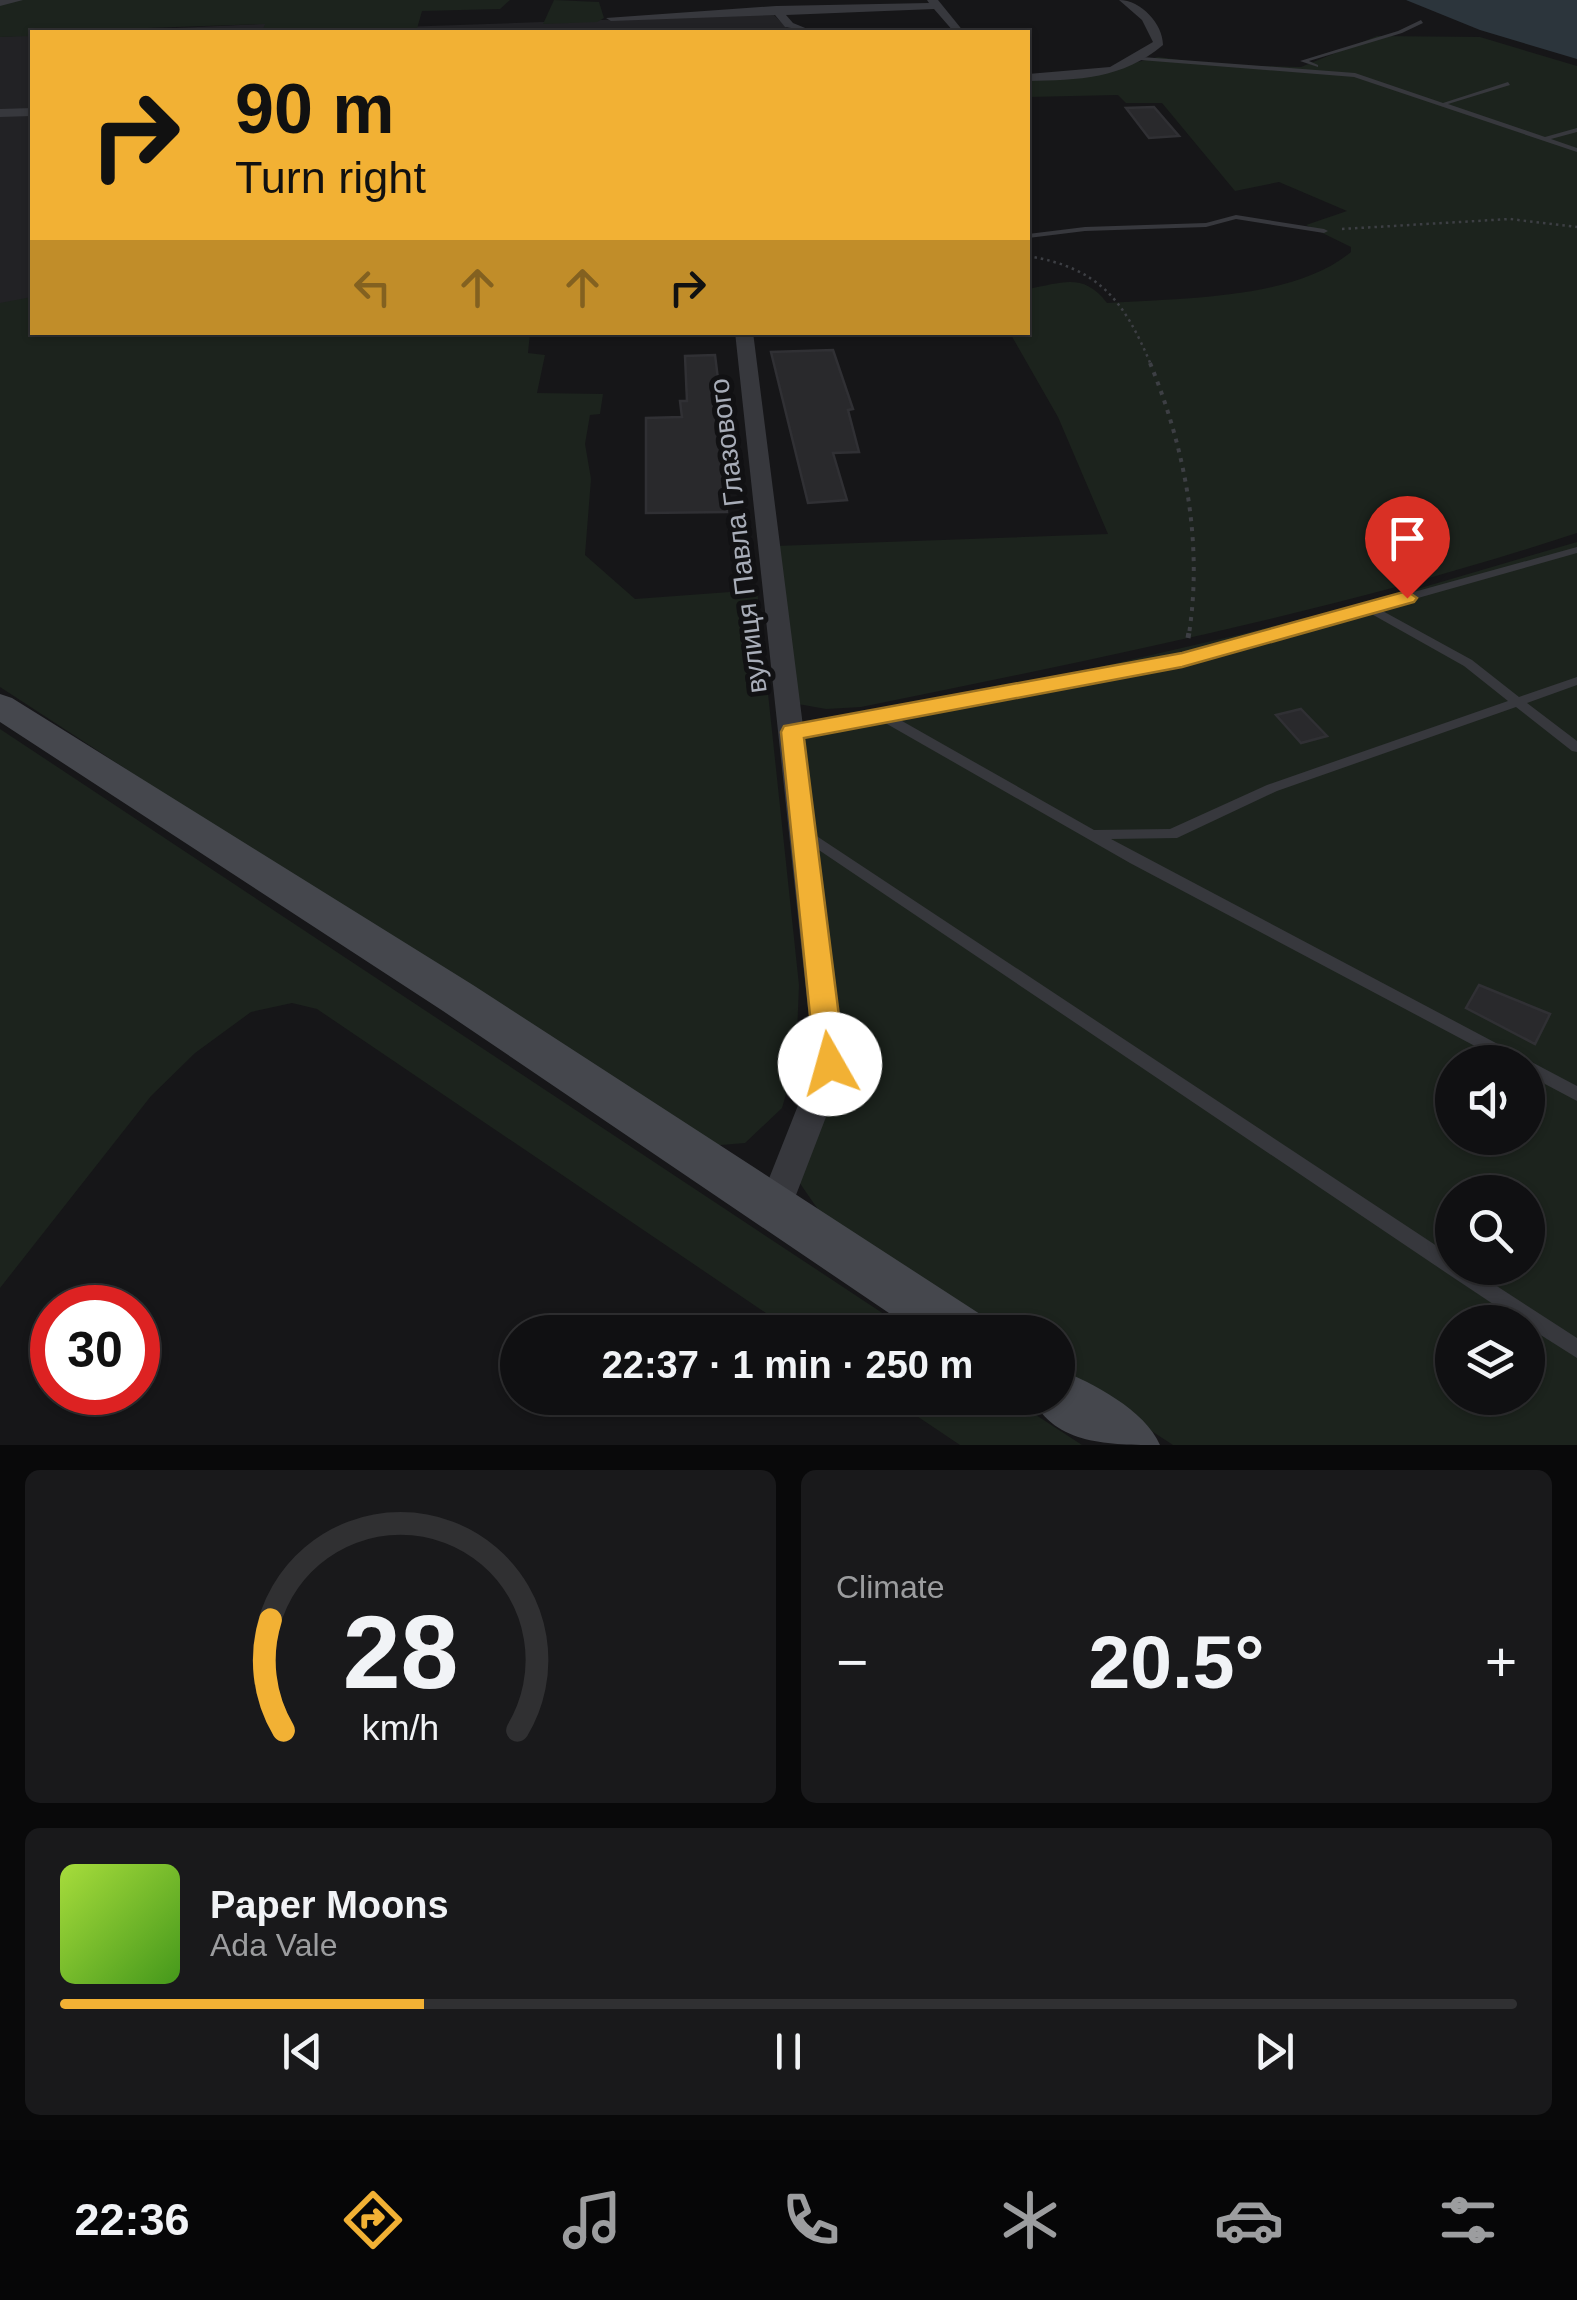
<!DOCTYPE html>
<html lang="en">
<head>
<meta charset="utf-8">
<style>
  :root { --surface:#101012; --page:#19191b; --text:#f1f3f6; --muted:#9c9d9f; --line:#303032; --accent:#f2b134 }
  body { margin:0; font-family:Arial,sans-serif; background:var(--page); color:var(--text); height:100vh; display:flex; flex-direction:column; font-size:38px; white-space:nowrap }
  * { box-sizing:border-box; margin:0 }
  p { font-size:32px; color:var(--muted) }
  .icon { flex:none; width:55px; height:55px; fill:none; stroke:currentColor; stroke-width:2; stroke-linecap:round; stroke-linejoin:round }
  .map { position:relative; height:1445px; overflow:hidden }
  .sheet { display:flex; flex-direction:column; gap:25px; padding:25px; background:#09090a; flex:1 }
  .sheet>* { flex:none }
  .banner { position:absolute; left:30px; top:30px; width:1000px; height:305px; border-radius:0px; box-shadow:0 2px 8px #0004,0 0 0 2px var(--line); background:#f2b134; color:#111; overflow:hidden }
  .buttons { position:absolute; left:1435px; top:1045px; display:grid; gap:20px }
  .buttons a { display:grid; place-items:center; width:110px; height:110px; border-radius:50%; background:var(--surface); box-shadow:0 2px 8px #0004,0 0 0 2px var(--line); font-size:50px }
  .speed { position:absolute; left:30px; top:1285px; display:flex; gap:20px; font-size:50px; font-weight:700; text-align:center }
  .speed>* { display:grid; place-content:center; width:130px; height:130px; border-radius:50%; background:var(--surface); box-shadow:0 2px 8px #0004,0 0 0 2px var(--line); line-height:1 }
  .speed .limit { border:15px solid #d22; background:#fff; color:#111 }
  .pin { position:absolute; display:grid; place-items:center; width:85px; height:85px; color:#fff; margin:-102px -42px; border-radius:50% 50% 50% 0; rotate:-45deg; box-shadow:0 0 10px #0007 }
  .pin .icon { rotate:45deg }
  .me { position:absolute; width:110px; margin:-55px; rotate:353deg; stroke-linejoin:round; filter:drop-shadow(0 0 8px #0008) }
  .turn { display:flex; align-items:center; gap:35px; height:210px; padding:0 40px; font-size:45px }
  .turn .icon { width:130px; height:130px; stroke-width:2.5 }
  .turn b { display:block; font-size:70px; line-height:85px }
  .lanes { display:flex; align-items:center; height:95px; padding:0 40px; background:#0003; justify-content:center; gap:50px; direction:ltr }
  .lanes .off { opacity:.35 }
  .big { font-size:75px; font-weight:800; line-height:1.1 }
  .sheet .tile { flex:1; display:flex; flex-direction:column; justify-content:center; gap:15px; min-width:0; padding:0 35px; border-radius:15px; background:var(--page) }
  .sheet .dial { align-items:center; gap:0 }
  .dial svg { height:260px; overflow:visible; fill:none; stroke:var(--line); stroke-width:7; stroke-linecap:round; text-anchor:middle }
  .dial text { fill:var(--text); stroke:none }
  .song { display:flex; align-items:center; gap:30px }
  .cover { width:120px; height:120px; border-radius:15px; background:linear-gradient(135deg,hsl(80 70% 55%),hsl(100 70% 35%)) }
  .played { height:10px; border-radius:5px; background:linear-gradient(90deg,var(--accent) 25%,var(--line) 25%) }
  .keys { display:flex; justify-content:space-around; direction:ltr }
  .heat { display:flex; justify-content:space-between; align-items:center; font-size:55px; direction:ltr }
  .sheet .tiles { flex:1; display:grid; gap:25px; grid-template-columns:1fr 1fr }
  .tile:last-child { grid-column:span 2 }
  .trip { position:absolute; left:500px; top:1315px; width:575px; height:100px; border-radius:50px; background:var(--surface); box-shadow:0 2px 8px #0004,0 0 0 2px var(--line); font-weight:800; line-height:100px; text-align:center }
  .tabs { display:flex; height:160px; justify-content:space-around; align-items:center; background:#060607; color:var(--muted) }
  .tabs .icon { width:70px; height:70px }
  .tabs .selected { color:var(--accent) }
  .tabs b { font-size:45px; color:var(--text) }
  .map>svg:first-child { display:block }
  .built { fill:#222225 }
  .green { fill:#1c231d; fill-rule:evenodd }
  .water { fill:#2c353c }
  .building { fill:#29292c; stroke:#303034; stroke-width:2.5 }
  .lines { fill:none; stroke-linecap:round; stroke-linejoin:round }
  .path-far2 { stroke:#3d3f44; stroke-width:2.5; stroke-dasharray:2.5 4; stroke-linecap:butt }
  .path-far1 { stroke:#3d3f44; stroke-width:4; stroke-dasharray:4 6; stroke-linecap:butt }
  .path { stroke:#3d3f44; stroke-width:5; stroke-dasharray:5 8; stroke-linecap:butt }
  .service { fill:#37383d; fill-rule:evenodd }
  .minor { fill:#37383d; fill-rule:evenodd }
  .secondary { fill:#45474d; fill-rule:evenodd }
  .route { fill:#f2b134; stroke:#9d7322; stroke-width:2.5 }
  .labels { text-anchor:middle; dominant-baseline:central; stroke-width:10; stroke-linejoin:round; paint-order:stroke }
  .street-label { font-size:28px; fill:#a8adb8; stroke:#111113 }
</style>
</head>
<body>
<div class="map">
<svg width="1577" height="1445" viewBox="0 0 1577 1445">
  <rect width="100%" height="100%" fill="#161618"/>
  <path class="built" d="M773,14L788,29L801,32H90L283,23L284,31Z
    M32,35V314L0,325V37Z"/>
  <path class="green" d="M510,0L500,9L422,11L416,32H262L265,24L32,32V36L0,37V1L4,0Z
    M554,0L599,2L604,18L597,22L543,24Z
    M1377,36L1480,37L1577,66V533C1344,610 1101,658 861,707L826,709L798,704L775,546L1108,534L1058,417L1010,333L1028,332V289C1063,283 1083,272 1107,303C1179,298 1294,300 1351,252V247L1306,225L1347,211L1279,182L1235,191L1162,103H1126L1118,95L1028,97V77L1101,71L1158,57L1218,65L1301,67Z
    M32,297V332L530,333L528,353L545,355L537,393L603,394L600,414L590,415L585,444L591,479L585,555L635,599L757,590L799,985L796,1059L782,1108L745,1143L709,1146L678,1129L0,687V303Z
    M1577,542V1445H1173L1058,1370V1332H1000L824,1218L799,1182L826,1065L800,744L813,723L1035,682L1242,634L1390,597ZM1452,1062H1528V1138H1452ZM1452,1192H1528V1268H1452ZM1452,1322H1528V1398H1452Z
    M0,729L911,1332H794L317,1009L292,1003L251,1012L195,1053L151,1096L0,1288Z
    M890,1398H1010L1082,1445H960Z"/>
  <path class="water" d="M1406,0H1577V59L1480,30Z"/>
  <path class="building" d="M1154,107L1179,136L1149,138L1126,108Z
    M833,350L853,409L848,410L859,452L833,453L847,500L808,503L771,352Z
    M715,355L728,460L723,461L727,512L646,513V418L682,417L680,401H687L685,356Z
    M1301,709L1327,736L1301,743L1276,715Z
    M1479,985L1550,1014L1535,1044L1466,1008Z"/>
  <g class="lines">
    <path class="path-far2" d="M1342,229L1510,219L1577,227
      M1028,256C1099,268 1124,300 1151,365"/>
    <path class="path-far1" d="M1150,363C1185,448 1203,542 1189,634"/>
    <path class="path" d="M1188,638L1189,632"/>
    <path class="service" d="M1421,20L1423,23L1402,33L1309,61L1318,65V67L1300,61L1398,31Z
      M1142,57L1355,73L1443,103L1508,82L1510,85L1448,104L1545,137L1577,128V132L1551,139L1577,148V152L1354,77L1140,60Z
      M1236,215L1324,229L1328,231L1324,233L1236,219L1206,227L1085,231L1028,238V234L1085,227L1206,223Z
      M1577,547V553L1379,609L1472,660L1519,697L1577,677V685L1527,703L1577,741V752L1572,751L1516,707L1277,791L1177,838L1111,839L1577,1086V1101L1528,1075V1062H1505L1130,863L880,720L792,736L786,732L792,728L1182,656ZM1368,612L1464,666L1508,701L1267,785L1170,829L1094,830L895,717L1182,664Z
      M806,829L1452,1256V1268H1469L1577,1338V1358L1528,1327V1322H1520L1448,1274L801,838L799,834L801,830Z"/>
    <path class="minor" d="M0,0H23L0,6Z
      M927,0H938L964,32H954L934,9L786,15L793,23L815,32L785,27L775,15L611,21L606,18L776,6L929,3Z
      M1119,0C1141,0 1163,24 1163,45C1123,79 1078,80 1028,81V74L1110,67L1153,42L1142,20Z
      M32,108V116L0,117V109Z
      M735,332H753L846,1065L786,1221L774,1226L762,1221L757,1209L814,1065Z"/>
    <path class="secondary" d="M0,694L12,698L473,985L980,1314L988,1332H917L443,1011L0,722Z
      M1058,1369C1093,1383 1145,1410 1160,1445C1110,1445 1055,1445 1032,1398H1058Z"/>
  </g>
  <path class="route" d="M1407,591L1417,598L1414,602L1182,667L804,738L845,1064L840,1073L830,1077L820,1073L815,1064L781,732L784,726L1182,653Z"/>
  <g class="labels">
    <g class="street-label">
      <text transform="translate(738 536) rotate(-97)">вулиця Павла Глазового</text>
    </g>
  </g>
</svg>
<div class="buttons">
<a><svg class="icon" aria-label="sound" viewBox="0 0 24 24"><path d="M4 9h4l5-4v14l-5-4H4zM17 9q2 3 0 6"/></svg></a>
<a><svg class="icon" aria-label="search" viewBox="0 0 24 24"><circle cx="10" cy="10" r="6"/><path d="M15 15l6 6"/></svg></a>
<a><svg class="icon" aria-label="layers" viewBox="0 0 24 24"><path d="M12 4l9 5-9 5-9-5zM3 14l9 5 9-5"/></svg></a>
</div>
<div class="speed"><div class="limit">30</div></div>
<div class="pin" style="left:1407px;top:598px;background:#d93025"><svg class="icon" aria-label="arrive" viewBox="0 0 24 24"><path d="M6 21V4h12l-3 4 3 4H6"/></svg></div>
<svg class="me" style="left:830px;top:1064px" viewBox="-20 -20 40 40"><circle r="19" fill="#fff"/><path d="M0-13L10 11 0 6-10 11z" fill="#f2b134"/></svg>
<div class="trip">22:37 · 1 min · 250 m</div>
<div class="banner">
<div class="turn"><svg class="icon" aria-label="right" viewBox="0 0 24 24"><path d="M7 20v-9h11M14 6l5 5-5 5"/></svg><div><b>90 m</b>Turn right</div></div>
<div class="lanes"><svg class="icon off" aria-label="left" viewBox="0 0 24 24"><path d="M17 20v-9H6M10 6l-5 5 5 5"/></svg><svg class="icon off" aria-label="ahead" viewBox="0 0 24 24"><path d="M12 20V5M6 11l6-6 6 6"/></svg><svg class="icon off" aria-label="ahead" viewBox="0 0 24 24"><path d="M12 20V5M6 11l6-6 6 6"/></svg><svg class="icon" aria-label="right" viewBox="0 0 24 24"><path d="M7 20v-9h11M14 6l5 5-5 5"/></svg></div>
</div>
</div>
<section class="sheet">
<div class="tiles">
<div class="tile dial"><svg viewBox="0 0 100 80">
<path d="M14 69A42 42 0 1 1 86 69"/>
<path d="M14 69A42 42 0 0 1 10 35" stroke="#f2b134"/>
<text x="50" y="56" font-size="32" font-weight="700">28</text>
<text x="50" y="72" font-size="11">km/h</text>
</svg></div>
<div class="tile"><p>Climate</p>
<div class="heat"><a>−</a><b class="big">20.5°</b><a>+</a></div>
</div>
<div class="tile">
<div class="song"><i class="cover"></i><div><b>Paper Moons</b><p>Ada Vale</p></div></div>
<div class="played"></div>
<div class="keys"><svg class="icon" aria-label="previous" viewBox="0 0 24 24"><path d="M18 5L8 12l10 7zM5 5v14"/></svg><svg class="icon" aria-label="pause" viewBox="0 0 24 24"><path d="M8 5v14M16 5v14"/></svg><svg class="icon" aria-label="next" viewBox="0 0 24 24"><path d="M6 5l10 7-10 7zM19 5v14"/></svg></div>
</div>
</div>
</section>
<nav class="tabs">
<b>22:36</b>
<svg class="icon selected" aria-label="directions" viewBox="0 0 24 24"><path d="M12 3l9 9-9 9-9-9zM9 14v-3h6M13 9l2 2-2 2"/></svg>
<svg class="icon" aria-label="music" viewBox="0 0 24 24"><path d="M9 18V5l10-2v13"/><circle cx="6" cy="18" r="3"/><circle cx="16" cy="16" r="3"/></svg>
<svg class="icon" aria-label="phone" viewBox="0 0 24 24"><path d="M5 4h4l2 5-3 2q2 4 5 5l2-3 5 2v4C11 20 4 13 5 4z"/></svg>
<svg class="icon" aria-label="climate" viewBox="0 0 24 24"><path d="M12 3v18M4 7l16 10M4 17L20 7"/></svg>
<svg class="icon" aria-label="car" viewBox="0 0 24 24"><path d="M5 17H2v-5l4-1 3-4h7l3 4 3 1v5h-3M9 17h6M6 11h13"/><circle cx="7" cy="17" r="2"/><circle cx="17" cy="17" r="2"/></svg>
<svg class="icon" aria-label="filters" viewBox="0 0 24 24"><path d="M4 7h16M4 17h16"/><circle cx="9" cy="7" r="2"/><circle cx="15" cy="17" r="2"/></svg>
</nav>
</body>
</html>
